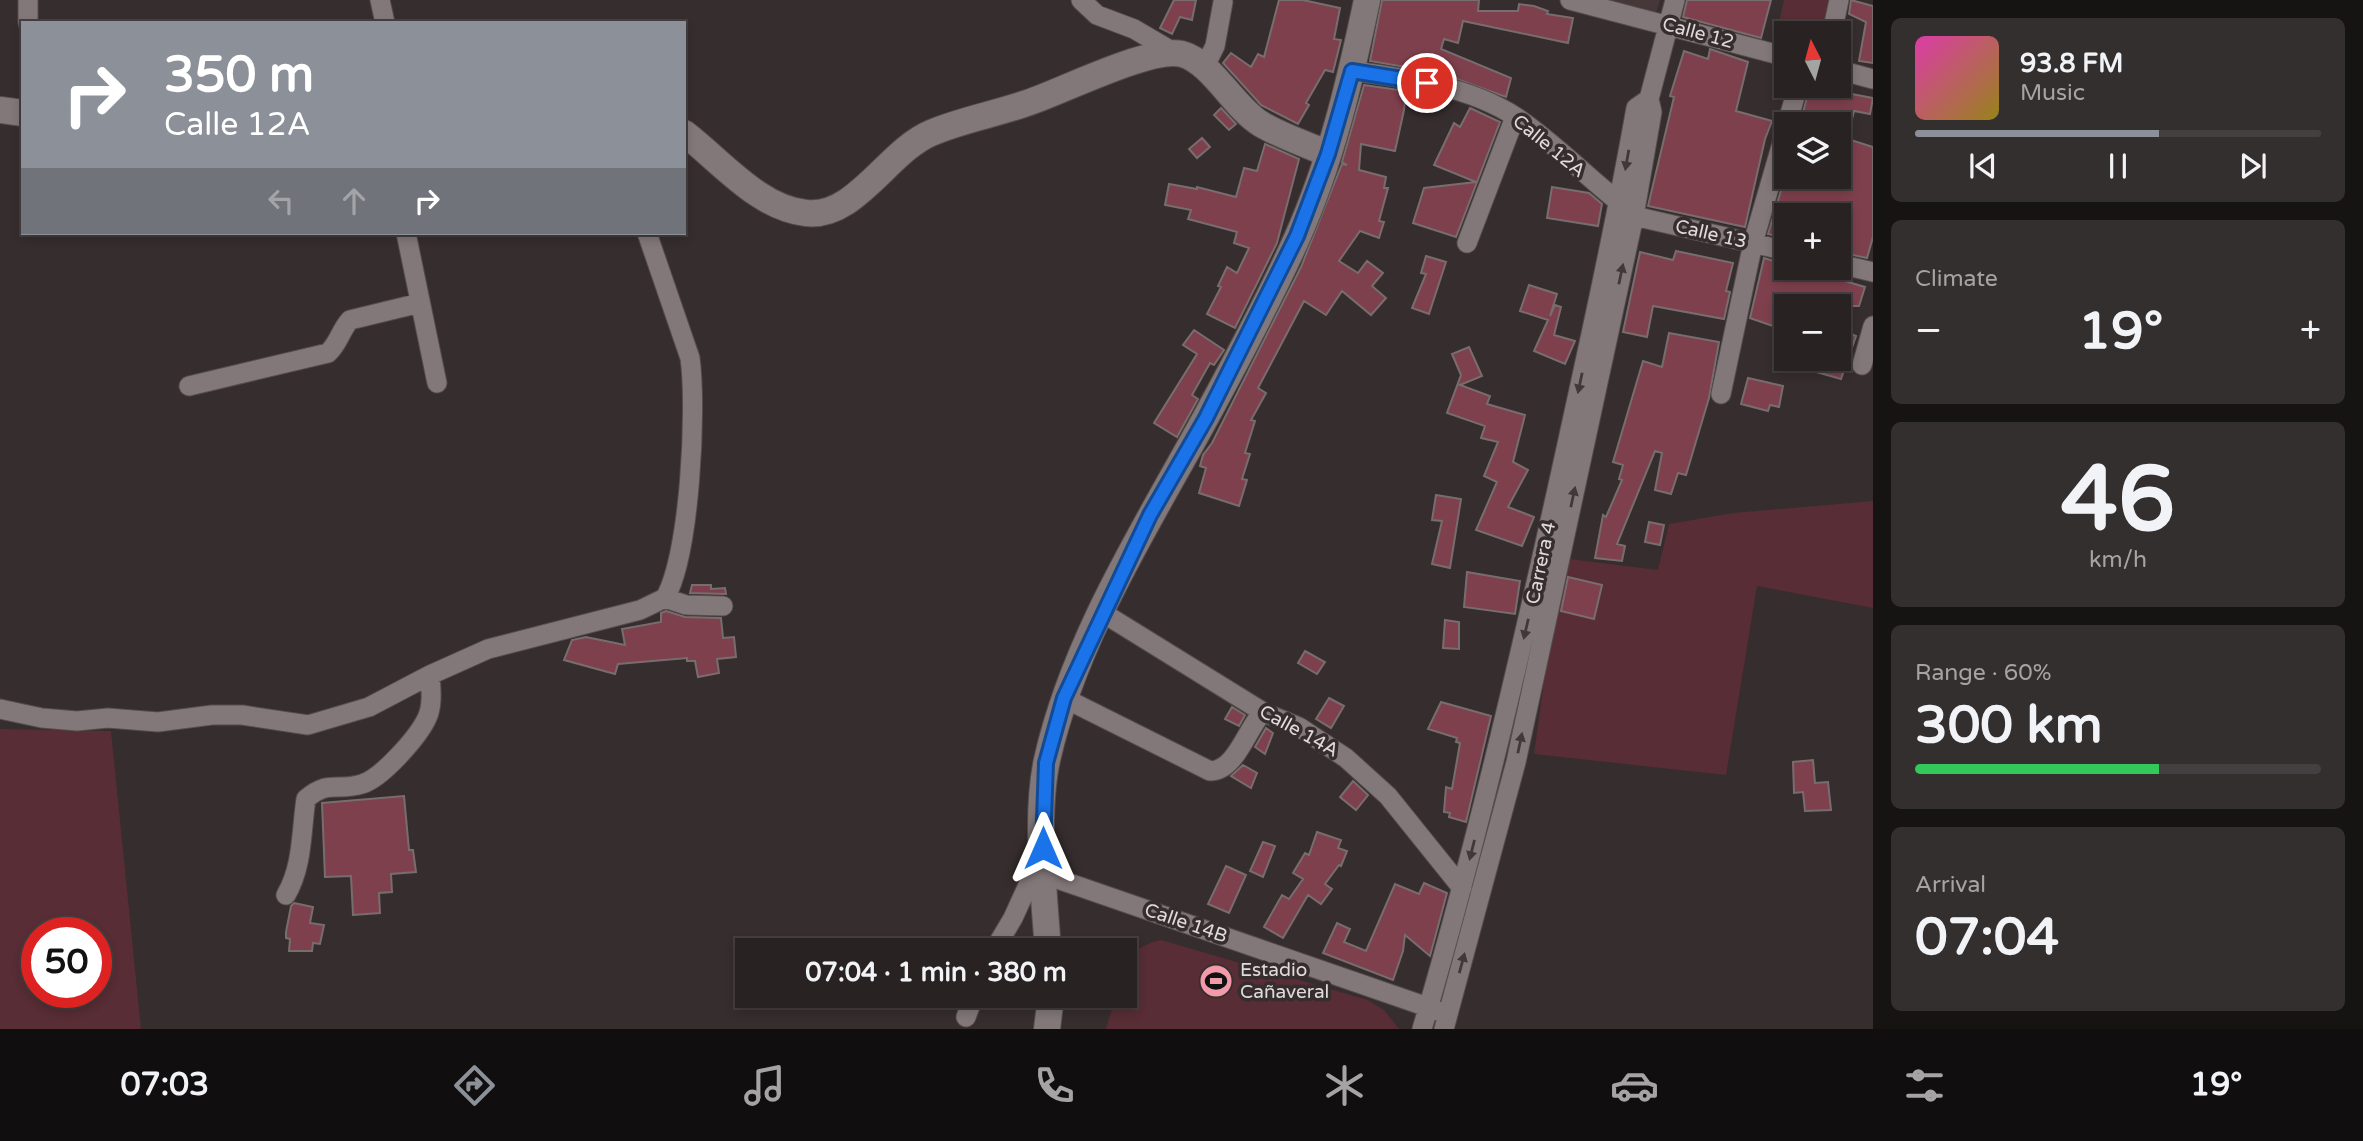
<!DOCTYPE html>
<html lang="en">
<head>
<meta charset="utf-8">
<style>
  :root { --surface:#282222; --page:#342f2f; --text:#f1f3f6; --muted:#a5a4a5; --line:#443f40; --accent:#8c9099 }
  body { margin:0; font-family:"Varela Round",sans-serif; background:var(--page); color:var(--text); height:100vh; display:flex; flex-direction:column; font-size:26px; white-space:nowrap }
  * { box-sizing:border-box; margin:0 }
  p { font-size:23px; color:var(--muted) }
  .icon { flex:none; width:38px; height:38px; fill:none; stroke:currentColor; stroke-width:2; stroke-linecap:round; stroke-linejoin:round }
  .map { position:relative; flex:1; overflow:hidden }
  .panel { display:flex; flex-direction:column; gap:18px; padding:18px; background:#161313; width:490px }
  .panel>* { flex:none }
  .hud { position:absolute; left:21px; top:21px; width:665px; height:214px; border-radius:0px; box-shadow:0 4px 10px #0003,0 0 0 2px var(--line); background:#8c9099; color:#fff; overflow:hidden }
  .needle { width:46px; rotate:354deg }
  .tools { position:absolute; left:1774px; top:21px; display:grid; gap:14px }
  .tools a { display:grid; place-items:center; width:77px; height:77px; border-radius:0px; background:var(--surface); box-shadow:0 4px 10px #0003,0 0 0 2px var(--line); font-size:35px }
  .speed { position:absolute; left:21px; top:917px; display:flex; gap:14px; font-size:35px; font-weight:700; text-align:center }
  .speed>* { display:grid; place-content:center; width:91px; height:91px; border-radius:50%; background:var(--surface); box-shadow:0 4px 10px #0003,0 0 0 2px var(--line); line-height:1 }
  .speed .limit { border:10px solid #d22; background:#fff; color:#111 }
  .pin { position:absolute; display:grid; place-items:center; width:60px; height:60px; color:#fff; margin:-30px; border:4px solid #fff; border-radius:50%; box-shadow:0 2px 7px #0007 }
  .me { position:absolute; width:77px; margin:-38px; rotate:0deg; stroke-linejoin:round; filter:drop-shadow(0 0 5px #0008) }
  .turn { display:flex; align-items:center; gap:24px; height:147px; padding:0 28px; font-size:32px }
  .turn .icon { width:91px; height:91px; stroke-width:2.5 }
  .turn b { display:block; font-size:49px; line-height:60px }
  .lanes { display:flex; align-items:center; height:66px; padding:0 28px; background:#0003; justify-content:center; gap:35px; direction:ltr }
  .lanes .off { opacity:.35 }
  .big { font-size:52px; font-weight:800; line-height:1.1 }
  .panel .widget { flex:1; display:flex; flex-direction:column; justify-content:center; gap:10px; min-width:0; padding:0 24px; border-radius:10px; background:var(--page) }
  .panel .dial { align-items:center; gap:0 }
  .dial b { font-size:91px; line-height:1 }
  .song { display:flex; align-items:center; gap:21px }
  .cover { width:84px; height:84px; border-radius:10px; background:linear-gradient(135deg,hsl(320 70% 55%),hsl(50 70% 35%)) }
  .played { height:7px; border-radius:4px; background:linear-gradient(90deg,var(--accent) 60%,var(--line) 60%) }
  .keys { display:flex; justify-content:space-around; direction:ltr }
  .heat { display:flex; justify-content:space-between; align-items:center; font-size:38px; direction:ltr }
  .charge { height:10px; border-radius:5px; background:linear-gradient(90deg,#34c759 60%,var(--line) 0) }
  .trip { position:absolute; left:735px; top:938px; width:402px; height:70px; border-radius:0px; background:var(--surface); box-shadow:0 4px 10px #0003,0 0 0 2px var(--line); font-weight:800; line-height:70px; text-align:center }
  .tabs { display:flex; height:112px; justify-content:space-around; align-items:center; background:#100e0e; color:var(--muted) }
  .tabs .icon { width:49px; height:49px }
  .tabs .selected { color:var(--accent) }
  .tabs b { font-size:32px; color:var(--text) }
  main { display:flex; flex:1; min-height:0 }
  .map>svg:first-child { display:block }
  .built { fill:#463739 }
  .green { fill:#582d35; fill-rule:evenodd }
  .building { fill:#7e404d; stroke:#786d6e; stroke-width:2 }
  .lines { fill:none; stroke-linecap:round; stroke-linejoin:round }
  .street-casing { stroke:#544c4d; stroke-width:21 }
  .secondary-casing { stroke:#544c4d; stroke-width:28 }
  .street { stroke:#837879; stroke-width:19 }
  .secondary { stroke:#837879; stroke-width:26 }
  .oneway { fill:#423839 }
  .route-casing { stroke:#114b97; stroke-width:18 }
  .route { stroke:#1a73e8; stroke-width:12 }
  .labels { text-anchor:middle; dominant-baseline:central; stroke-width:7; stroke-linejoin:round; paint-order:stroke }
  .street-label { font-size:19px; fill:#e0dadb; stroke:#362d2e }
  .poi-label { font-size:19px; fill:#e0dadb; stroke:#362d2e; text-anchor:start }
</style>
</head>
<body>
<main>
<div class="map">
<svg width="1873" height="1029" viewBox="0 0 1873 1029">
  <rect width="100%" height="100%" fill="#362d2e"/>
  <path class="built" d="M1607,0H1660L1656,13Z"/>
  <path class="green" d="M1784,0H1832L1824,33H1787V47L1774,44Z
    M1873,501V608L1757,586L1726,775L1534,754L1561,558L1658,570L1669,524L1733,513Z
    M0,729L111,731L141,1029H0ZM37,933H96V992H37Z
    M1161,940L1368,1000L1385,1011L1399,1029H1106L1116,996H1125C1125,965 1126,948 1161,940Z"/>
  <path class="building" d="M1174,0H1196L1192,20L1180,17L1172,34L1160,28Z
    M1279,0H1303L1340,8L1334,39L1341,40L1333,72L1325,70L1306,103L1309,105L1298,124L1261,105L1223,63L1231,53L1251,67L1258,54L1264,57Z
    M1382,0H1479L1478,11H1518L1519,4L1534,6L1548,11L1547,14L1573,18L1568,43L1463,21L1458,43L1444,39L1441,49L1511,78L1506,97L1440,73L1370,61Z
    M1687,0H1771L1761,38L1683,17Z
    M1851,0L1873,6V63L1859,61L1866,22L1849,14Z
    M1710,49L1748,62L1736,111L1772,121L1765,139L1745,227L1648,206L1674,97L1670,96L1684,51L1708,59Z
    M1364,85L1406,91L1404,110L1395,151L1361,144L1359,170L1386,177L1384,188H1388L1379,221L1384,222L1379,238L1360,231L1339,261L1358,273L1367,261L1383,273L1372,286L1386,298L1371,315L1342,291L1326,315L1304,301L1258,388L1266,393L1251,420L1255,421L1245,453L1250,454L1242,479L1247,480L1239,506L1199,493L1206,468L1200,466L1203,455L1212,443L1301,267L1342,164L1347,165L1342,162Z
    M1810,86L1873,98L1870,114L1854,111L1845,148L1848,139L1873,147V237L1867,258L1839,252V215H1787V238L1768,234L1785,177H1839L1844,153L1839,152V124H1800Z
    M1221,108L1236,124L1229,130L1214,115Z
    M1470,108L1500,122L1456,237L1413,223L1424,188L1476,182L1434,165L1454,123L1460,127Z
    M1202,138L1210,147L1197,158L1189,149Z
    M1265,144L1299,159L1277,243L1235,328L1207,314L1221,287L1218,286L1227,267L1237,273L1249,248L1234,243L1237,232L1188,219L1191,210L1165,205L1169,184L1197,189V187L1236,197L1244,168L1257,171Z
    M1552,187L1589,193L1602,204L1598,226L1547,218Z
    M1676,251L1733,263L1726,291L1730,292L1724,319L1653,306L1647,337L1623,332L1640,252L1673,260Z
    M1426,256L1446,262L1429,314L1412,308L1426,274L1421,273Z
    M1764,258L1787,265V268H1801L1865,287L1859,306H1781L1787,308V331L1750,318Z
    M1529,285L1557,294L1550,316L1555,305L1561,307L1554,335L1575,341L1565,364L1534,351L1548,320L1520,311Z
    M1839,329L1856,336L1841,379L1813,371L1816,359H1839Z
    M1194,330L1224,350L1214,365L1210,363L1192,395L1198,399L1177,437L1154,423L1197,354L1183,345Z
    M1669,333L1719,342L1709,398L1686,475L1678,473L1671,494L1655,490L1662,453L1655,451L1617,544L1625,546L1622,561L1595,558L1603,515L1606,517L1622,480L1619,479L1623,465L1613,462L1643,361L1662,367Z
    M1469,347L1482,376L1460,385L1490,396L1487,404L1525,415L1513,462L1528,470L1508,507L1534,517L1522,546L1476,530L1497,482L1484,476L1498,442L1481,438L1485,426L1447,413L1461,375L1452,354Z
    M1748,378L1783,386L1779,407L1770,405L1768,411L1741,404Z
    M1436,495L1461,499L1450,568L1432,564L1442,521L1432,520Z
    M1649,522L1664,525L1660,545L1645,542Z
    M1467,572L1520,581L1515,614L1464,607Z
    M1568,577L1602,585L1594,619L1561,611Z
    M692,585H711V589L725,588L726,594L690,593Z
    M666,611L685,617L721,618L723,638L734,637L736,657L717,659L719,673L698,677L695,661H687V658L618,664L615,674L564,660L572,640L586,637L625,645L622,629L661,622V613Z
    M1445,620L1459,622V649L1443,648Z
    M1305,651L1325,662L1317,674L1298,663Z
    M1329,698L1344,706L1331,728L1316,719Z
    M1441,702L1491,716L1466,822L1449,817L1450,813L1444,812L1446,787L1452,789L1460,743L1456,742L1457,738L1428,729Z
    M1232,707L1245,715L1239,726L1225,719Z
    M1266,728L1273,733L1265,754L1255,747Z
    M1813,760L1815,783L1828,782L1831,810L1805,811L1803,792L1794,793L1793,762Z
    M1243,765L1257,773L1251,788L1231,776Z
    M1353,781L1368,795L1356,810L1340,797Z
    M404,796L409,850H413L416,872L391,874L392,892L379,893L380,913L353,915L351,876L325,877L322,803Z
    M1317,832L1341,840L1338,848L1347,851L1341,866L1339,865L1325,884L1332,889L1321,904L1308,895L1283,938L1264,927L1282,895L1289,899L1303,879L1293,873L1305,853L1309,855Z
    M1263,842L1275,846L1263,877L1250,871Z
    M1226,866L1246,875L1229,913L1208,904Z
    M1424,883L1447,893L1430,956L1405,935L1403,951L1393,980L1323,953L1337,923L1350,929L1344,942L1366,951L1395,884L1419,894Z
    M294,903L313,907L310,923L324,925L320,944L313,943L312,951H289L290,939L286,938V932L291,906Z"/>
  <g class="lines">
    <defs>
      <path id="street" d="M380,0L385,23
        M1081,0L1097,15L1134,29L1175,53
        M1570,0L1787,57
        M28,23V0
        M1832,33L1839,0
        M1204,68L1215,46L1223,2
        M1839,70L1873,79
        M1352,71C1407,78 1469,86 1516,117C1552,141 1585,175 1619,202
        M1787,124L1798,86
        M1634,216L1787,251
        M406,233L437,383
        M1467,243L1515,117
        M1839,264L1873,272
        M1862,365L1873,326
        M189,386L328,353C339,343 340,331 350,320L420,303
        M1721,394L1753,243L1787,126
        M665,598L686,605L723,606
        M1103,613L1263,712L1299,727L1346,758L1388,796L1462,888
        M1064,698L1210,771C1236,771 1247,728 1263,712
        M0,709L42,718L77,721L108,718L158,722L212,715H242L308,725L369,707L430,675L488,649L640,610L665,598C690,555 697,409 690,358L647,233
        M1043,874L1439,1011
        M286,895C303,866 301,832 306,799C329,779 337,792 362,784C382,778 418,737 427,718C433,705 431,689 430,675
        M994,950L1013,918L1039,861
        M966,1017L974,996
        M1422,1029C1476,846 1519,661 1560,476C1587,353 1614,232 1636,108L1649,99
        M1444,1029L1516,762L1634,216L1652,112L1649,99L1675,0"/>
      <path id="secondary" d="M0,110L23,113
        M684,133C720,160 758,208 806,213C855,219 888,151 931,133C961,120 996,114 1027,103C1061,92 1151,46 1182,54C1212,62 1234,108 1261,124C1281,136 1306,144 1328,154
        M1048,950C1044,894 1035,815 1047,760C1074,639 1147,525 1206,417C1238,358 1270,298 1297,238C1331,162 1350,81 1367,0
        M1047,1029L1051,996"/>
    </defs>
    <use href="#street" class="street-casing"/>
    <use href="#secondary" class="secondary-casing"/>
    <use href="#street" class="street"/>
    <use href="#secondary" class="secondary"/>
  </g>
  <defs><path id="oneway-solid" d="M-6-.8H1V-3.2L6.5 0L1 3.2V.8H-6Z" transform="scale(1.75)"/></defs>
  <g class="oneway">
    <use href="#oneway-solid" transform="translate(1627 160) rotate(100)"/>
    <use href="#oneway-solid" transform="translate(1621 274) rotate(-78)"/>
    <use href="#oneway-solid" transform="translate(1580 383) rotate(102)"/>
    <use href="#oneway-solid" transform="translate(1573 497) rotate(-78)"/>
    <use href="#oneway-solid" transform="translate(1526 629) rotate(103)"/>
    <use href="#oneway-solid" transform="translate(1520 743) rotate(-78)"/>
    <use href="#oneway-solid" transform="translate(1472 850) rotate(104)"/>
    <use href="#oneway-solid" transform="translate(1462 963) rotate(-75)"/>
  </g>
  <g class="lines">
    <defs>
      <path id="route" d="M1043,848L1046,763L1064,698L1150,515L1206,418L1297,236L1328,154L1352,71L1427,83"/>
    </defs>
    <use href="#route" class="route-casing"/>
    <use href="#route" class="route"/>
  </g>
  <defs>
    <symbol id="stadium-disc" viewBox="-11 -11 22 22"><circle r="9.5" fill="#f39aaa" stroke="#362d2e"/><path d="M0-5a6.5 5 0 1 0 0 10a6.5 5 0 1 0 0-10ZM-3.5-1.8h7v3.6h-7Z" fill="#111"/></symbol>
  </defs>
  <g fill-rule="evenodd">
    <use href="#stadium-disc" x="1197" y="962" width="38" height="38"/>
  </g>
  <g class="labels">
    <g class="street-label">
      <text transform="translate(1698 33) rotate(15)">Calle 12</text>
      <text transform="translate(1549 146) rotate(39)">Calle 12A</text>
      <text transform="translate(1711 234) rotate(13)">Calle 13</text>
      <text transform="translate(1541 563) rotate(-78)">Carrera 4</text>
      <text transform="translate(1299 731) rotate(29)">Calle 14A</text>
      <text transform="translate(1186 923) rotate(19)">Calle 14B</text>
    </g>
    <g class="poi-label">
      <text x="1240" y="970">Estadio<tspan x="1240" dy="22">Cañaveral</tspan></text>
    </g>
  </g>
</svg>
<div class="tools">
<a><svg class="needle" viewBox="-14 -14 28 28"><path d="M0-13l5 13h-10z" fill="#e53935"/><path d="M0 13l5-13h-10z" fill="#a5a4a5"/></svg></a>
<a><svg class="icon" aria-label="layers" viewBox="0 0 24 24"><path d="M12 4l9 5-9 5-9-5zM3 14l9 5 9-5"/></svg></a>
<a>+</a>
<a>−</a>
</div>
<div class="speed"><div class="limit">50</div></div>
<div class="pin" style="left:1427px;top:83px;background:#d93025"><svg class="icon" aria-label="arrive" viewBox="0 0 24 24"><path d="M6 21V4h12l-3 4 3 4H6"/></svg></div>
<svg class="me" style="left:1043px;top:848px" viewBox="-20 -20 40 40"><path d="M0-17L14 15 0 8-14 15z" fill="#1a73e8" stroke="#fff" stroke-width="4"/></svg>
<div class="trip">07:04 · 1 min · 380 m</div>
<div class="hud">
<div class="turn"><svg class="icon" aria-label="right" viewBox="0 0 24 24"><path d="M7 20v-9h11M14 6l5 5-5 5"/></svg><div><b>350 m</b>Calle 12A</div></div>
<div class="lanes"><svg class="icon off" aria-label="left" viewBox="0 0 24 24"><path d="M17 20v-9H6M10 6l-5 5 5 5"/></svg><svg class="icon off" aria-label="ahead" viewBox="0 0 24 24"><path d="M12 20V5M6 11l6-6 6 6"/></svg><svg class="icon" aria-label="right" viewBox="0 0 24 24"><path d="M7 20v-9h11M14 6l5 5-5 5"/></svg></div>
</div>
</div>
<section class="panel">
<div class="widget">
<div class="song"><i class="cover"></i><div><b>93.8 FM</b><p>Music</p></div></div>
<div class="played"></div>
<div class="keys"><svg class="icon" aria-label="previous" viewBox="0 0 24 24"><path d="M18 5L8 12l10 7zM5 5v14"/></svg><svg class="icon" aria-label="pause" viewBox="0 0 24 24"><path d="M8 5v14M16 5v14"/></svg><svg class="icon" aria-label="next" viewBox="0 0 24 24"><path d="M6 5l10 7-10 7zM19 5v14"/></svg></div>
</div>
<div class="widget"><p>Climate</p>
<div class="heat"><a>−</a><b class="big">19°</b><a>+</a></div>
</div>
<div class="widget dial"><b>46</b><p>km/h</p></div>
<div class="widget"><p>Range · 60%</p><b class="big">300 km</b><div class="charge"></div></div>
<div class="widget"><p>Arrival</p><b class="big">07:04</b></div>
</section>
</main>
<nav class="tabs">
<b>07:03</b>
<svg class="icon selected" aria-label="directions" viewBox="0 0 24 24"><path d="M12 3l9 9-9 9-9-9zM9 14v-3h6M13 9l2 2-2 2"/></svg>
<svg class="icon" aria-label="music" viewBox="0 0 24 24"><path d="M9 18V5l10-2v13"/><circle cx="6" cy="18" r="3"/><circle cx="16" cy="16" r="3"/></svg>
<svg class="icon" aria-label="phone" viewBox="0 0 24 24"><path d="M5 4h4l2 5-3 2q2 4 5 5l2-3 5 2v4C11 20 4 13 5 4z"/></svg>
<svg class="icon" aria-label="climate" viewBox="0 0 24 24"><path d="M12 3v18M4 7l16 10M4 17L20 7"/></svg>
<svg class="icon" aria-label="car" viewBox="0 0 24 24"><path d="M5 17H2v-5l4-1 3-4h7l3 4 3 1v5h-3M9 17h6M6 11h13"/><circle cx="7" cy="17" r="2"/><circle cx="17" cy="17" r="2"/></svg>
<svg class="icon" aria-label="filters" viewBox="0 0 24 24"><path d="M4 7h16M4 17h16"/><circle cx="9" cy="7" r="2"/><circle cx="15" cy="17" r="2"/></svg>
<b>19°</b>
</nav>
</body>
</html>
